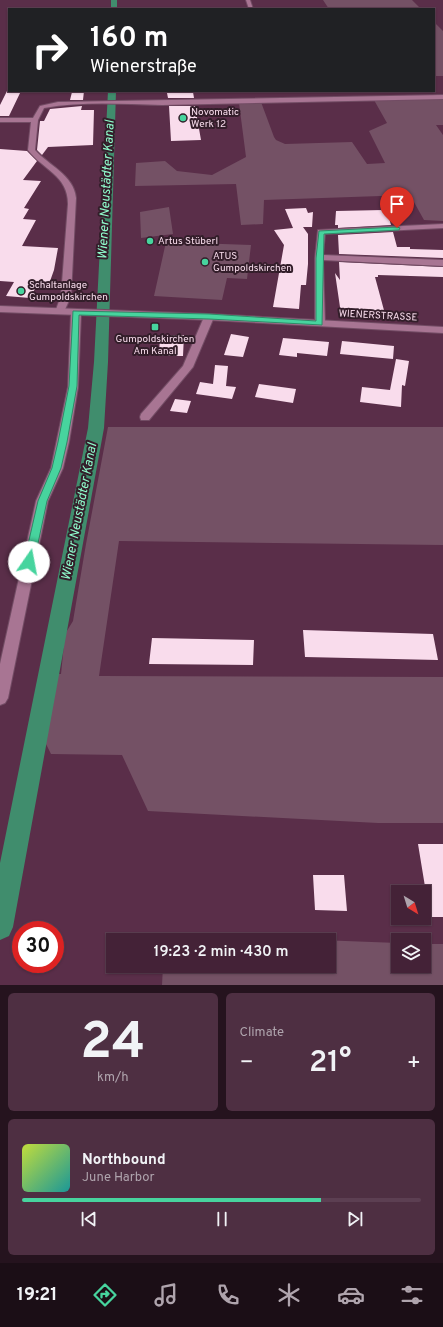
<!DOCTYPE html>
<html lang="en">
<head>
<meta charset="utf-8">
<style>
  :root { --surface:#442237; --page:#4e2f42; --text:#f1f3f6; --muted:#afa4ad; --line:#5c3f52; --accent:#47d49e }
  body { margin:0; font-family:Overpass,sans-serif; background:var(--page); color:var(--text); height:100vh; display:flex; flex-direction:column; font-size:15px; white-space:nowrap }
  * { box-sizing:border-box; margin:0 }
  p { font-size:13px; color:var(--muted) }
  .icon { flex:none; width:22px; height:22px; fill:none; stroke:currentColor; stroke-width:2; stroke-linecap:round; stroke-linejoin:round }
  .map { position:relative; height:985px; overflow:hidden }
  .sheet { display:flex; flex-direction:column; gap:8px; padding:8px; background:#25131e; flex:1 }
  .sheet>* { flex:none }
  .hud { position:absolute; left:8px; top:8px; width:427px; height:84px; border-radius:0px; box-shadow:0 1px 3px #0004,0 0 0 1px var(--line); background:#202124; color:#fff; overflow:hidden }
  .needle { width:26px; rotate:142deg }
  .controls { position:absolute; left:391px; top:885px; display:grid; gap:8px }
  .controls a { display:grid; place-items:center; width:40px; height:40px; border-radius:0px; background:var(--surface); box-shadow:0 1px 3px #0004,0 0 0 1px var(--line); font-size:20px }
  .speed { position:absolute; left:12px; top:921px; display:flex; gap:8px; font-size:20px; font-weight:700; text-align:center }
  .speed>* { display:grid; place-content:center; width:52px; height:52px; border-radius:50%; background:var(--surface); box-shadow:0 1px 3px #0004,0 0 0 1px var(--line); line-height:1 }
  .speed .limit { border:6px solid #d22; background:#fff; color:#111 }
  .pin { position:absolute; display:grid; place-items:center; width:34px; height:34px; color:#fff; margin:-41px -17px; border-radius:50% 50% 50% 0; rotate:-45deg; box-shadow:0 0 4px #0007 }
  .pin .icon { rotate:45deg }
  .me { position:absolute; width:44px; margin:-22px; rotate:12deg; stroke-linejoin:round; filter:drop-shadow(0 0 3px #0008) }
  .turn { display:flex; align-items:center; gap:14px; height:84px; padding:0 16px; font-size:18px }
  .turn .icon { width:52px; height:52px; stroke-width:2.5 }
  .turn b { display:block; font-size:28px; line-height:34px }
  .big { font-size:30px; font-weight:600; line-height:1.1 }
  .sheet .card { flex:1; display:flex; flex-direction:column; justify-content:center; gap:6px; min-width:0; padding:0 14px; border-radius:6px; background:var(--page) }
  .sheet .dial { align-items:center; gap:0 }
  .dial b { font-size:52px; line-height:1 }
  .song { display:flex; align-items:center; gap:12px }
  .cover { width:48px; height:48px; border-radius:6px; background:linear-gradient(135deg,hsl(70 70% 55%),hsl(180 70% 35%)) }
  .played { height:4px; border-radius:2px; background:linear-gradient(90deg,var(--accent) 75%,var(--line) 75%) }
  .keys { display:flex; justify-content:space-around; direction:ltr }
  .heat { display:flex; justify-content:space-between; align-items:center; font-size:22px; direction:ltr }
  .sheet .tiles { flex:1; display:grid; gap:8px; grid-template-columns:1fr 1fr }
  .card:last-child { grid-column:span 2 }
  .trip { position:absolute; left:106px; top:933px; width:230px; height:40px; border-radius:0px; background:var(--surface); box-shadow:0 1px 3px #0004,0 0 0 1px var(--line); font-weight:600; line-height:40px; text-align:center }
  .dock { display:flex; height:64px; justify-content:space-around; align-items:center; background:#1b0e16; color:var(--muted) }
  .dock .icon { width:28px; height:28px }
  .dock .current { color:var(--accent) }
  .dock b { font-size:18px; color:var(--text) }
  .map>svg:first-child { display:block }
  .green { fill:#745165 }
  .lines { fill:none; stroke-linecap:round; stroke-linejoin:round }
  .canal { fill:#408d6d; fill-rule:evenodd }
  .building { fill:#f9dcec }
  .street-casing { stroke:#724c64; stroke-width:2 }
  .secondary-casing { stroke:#724c64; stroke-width:2 }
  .street { fill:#a87593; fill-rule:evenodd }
  .secondary { fill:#a87593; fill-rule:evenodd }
  .route { fill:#47d49e; stroke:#2e8a67 }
  .poi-dot { fill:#47d49e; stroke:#331e2a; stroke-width:1.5 }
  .labels { text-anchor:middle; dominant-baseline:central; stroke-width:4; stroke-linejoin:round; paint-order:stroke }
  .far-poi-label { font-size:10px; fill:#f9dded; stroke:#331e2a; text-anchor:start }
  .far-street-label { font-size:10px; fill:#f9dded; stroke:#331e2a }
  .water-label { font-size:13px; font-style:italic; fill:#90fdcd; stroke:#331e2a }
</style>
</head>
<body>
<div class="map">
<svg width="443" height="985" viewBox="0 0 443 985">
  <rect width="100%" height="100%" fill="#5a2e49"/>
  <path class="green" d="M323,0H412L421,9H329Z
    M434,22L443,31V76H434Z
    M443,99V125H436L443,135V221L424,220L410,195L264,200L263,224L241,225L236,184L135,186L136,163L165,161L177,171L212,175L246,157L239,103L261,102L274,137L276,140L285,144L352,142L367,164L385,163L369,131L387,123L374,100Z
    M169,207L173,234L141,238L140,212Z
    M166,242L251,245L247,279L227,278L222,300L154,296Z
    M108,427H443V545L119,541L99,676L443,677V823H378L148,811L122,755L51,754L42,736L55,674H61L65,634L73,621L86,544Z
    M165,934L398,943V966H424V944H443V985H162L163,966H329V940H165Z"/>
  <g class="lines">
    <path class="canal" d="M111,0H117V9H111Z
      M108,91H116L108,362L104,428L13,927L9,936L0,940V863L88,428L94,362Z"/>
  </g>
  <path class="building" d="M7,91H21L9,116H0V105Z
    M84,91L83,100H70L72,92Z
    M193,92L194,98H168L167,93Z
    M82,106L81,110H94L93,145L48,147L42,155L37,150L40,121H44L50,109Z
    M169,106H195L201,140L171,141Z
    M0,149L27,151L37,161L23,180L41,181L24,208L29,209L23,219L36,220L22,246L58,248L54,270L49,284L38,283L30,298L6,296L14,282L0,281Z
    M306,208L308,213L313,212L312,227H303L308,234V264L306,285H301L299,309L273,307L284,245L274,230L293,228L285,209Z
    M383,210L384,212L387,211L391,225L338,228V225H335L336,211Z
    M393,232L397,247H410V249L443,250V258L339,254L338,235Z
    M339,262L443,267V277L378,275V277H375L385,314H341L335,273L340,280Z
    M231,334L249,337L243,357L224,355Z
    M160,335H184L183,356H159Z
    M283,338L329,342L327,356L297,353V357L279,355Z
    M342,341L394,346L393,359L340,354Z
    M396,359L409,361L405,386L402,385L401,407L360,402L362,387L390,390Z
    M215,365L228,366L226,386L236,387L232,399L196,394L200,382L213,384Z
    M259,384L296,389L293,403L255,397Z
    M175,399L191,401L187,413L170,411Z
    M303,630L433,634L438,660L305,657Z
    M152,638L254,640L253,665L149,664Z
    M418,844H443V917H430Z
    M313,875H344L347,911L315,910Z"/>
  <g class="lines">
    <defs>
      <path id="street" d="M246,0H250L253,9H249Z
        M443,95V99L162,105C123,104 82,101 44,108L38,120L35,150C48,165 74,175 76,198L71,296L63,314H57L55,312L61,296L68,204C68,175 43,170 28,150L31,122H0V118H33L40,106L58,102Z
        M443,224V228L325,234L323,255L443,260V266L323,260L325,323L323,325H317L315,323V258L318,230Z
        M76,310L81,313L78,387L69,442L63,468L48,501L8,698L5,703L0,705V664L36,501L51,468L68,387L71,313Z
        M209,314L214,317L193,367L149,420H141L140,417L141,414L183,366L204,317Z"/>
      <path id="secondary" d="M0,306L209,314L443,327V333L209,320L0,312Z"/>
    </defs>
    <use href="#street" class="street-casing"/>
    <use href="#secondary" class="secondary-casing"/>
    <use href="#street" class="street"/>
    <use href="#secondary" class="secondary"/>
  </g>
  <path class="route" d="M397,227L400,228L399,230L324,234L322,325L209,319L79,315L77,386L67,442L61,468L47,501L34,562L33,564H26L24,562L38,501L52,468L58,442L69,386L73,311L209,314L316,321V258L319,231Z"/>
  <g class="poi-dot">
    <circle cx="183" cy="118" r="4"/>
    <circle cx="150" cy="241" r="4"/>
    <circle cx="205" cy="262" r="4"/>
    <circle cx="21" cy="291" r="4"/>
    <rect x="151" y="323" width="8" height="8" rx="2"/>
  </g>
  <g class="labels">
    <g class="far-poi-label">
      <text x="191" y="112">Novomatic<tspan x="191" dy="12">Werk 12</tspan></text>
      <text x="158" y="241">Artus Stüberl</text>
      <text x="213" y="256">ATUS<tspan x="213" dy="12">Gumpoldskirchen</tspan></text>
      <text x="29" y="285">Schaltanlage<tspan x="29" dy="12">Gumpoldskirchen</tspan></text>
      <text x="155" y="339" text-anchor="middle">Gumpoldskirchen<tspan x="155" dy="12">Am Kanal</tspan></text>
    </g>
    <g class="far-street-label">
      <text transform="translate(378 316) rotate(3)">WIENERSTRASSE</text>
    </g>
    <g class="water-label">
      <text transform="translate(107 190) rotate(-87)">Wiener Neustädter Kanal</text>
      <text transform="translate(80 512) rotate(-79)">Wiener Neustädter Kanal</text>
    </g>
  </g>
</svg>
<div class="controls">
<a><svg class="needle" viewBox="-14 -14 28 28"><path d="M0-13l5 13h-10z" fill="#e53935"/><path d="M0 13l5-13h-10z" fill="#afa4ad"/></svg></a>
<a><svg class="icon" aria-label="layers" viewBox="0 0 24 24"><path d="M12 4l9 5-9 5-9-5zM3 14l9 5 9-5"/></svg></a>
</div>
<div class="speed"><div class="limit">30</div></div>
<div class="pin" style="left:397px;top:228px;background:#d93025"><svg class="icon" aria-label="arrive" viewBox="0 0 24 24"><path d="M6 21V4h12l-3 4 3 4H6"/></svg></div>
<svg class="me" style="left:29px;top:562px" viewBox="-20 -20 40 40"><circle r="19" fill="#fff"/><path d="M0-13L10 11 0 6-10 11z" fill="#47d49e"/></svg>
<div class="trip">19:23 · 2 min · 430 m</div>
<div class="hud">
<div class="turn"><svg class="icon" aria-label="right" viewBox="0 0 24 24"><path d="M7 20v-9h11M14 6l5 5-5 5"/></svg><div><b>160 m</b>Wienerstraße</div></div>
</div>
</div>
<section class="sheet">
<div class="tiles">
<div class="card dial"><b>24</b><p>km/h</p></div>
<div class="card"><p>Climate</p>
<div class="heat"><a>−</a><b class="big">21°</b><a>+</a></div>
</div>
<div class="card">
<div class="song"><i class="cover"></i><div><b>Northbound</b><p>June Harbor</p></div></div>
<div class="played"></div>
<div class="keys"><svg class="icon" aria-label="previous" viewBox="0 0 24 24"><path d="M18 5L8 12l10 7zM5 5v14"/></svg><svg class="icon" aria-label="pause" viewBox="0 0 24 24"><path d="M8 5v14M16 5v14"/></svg><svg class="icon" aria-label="next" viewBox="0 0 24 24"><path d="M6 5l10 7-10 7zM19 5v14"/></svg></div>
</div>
</div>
</section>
<nav class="dock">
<b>19:21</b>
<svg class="icon current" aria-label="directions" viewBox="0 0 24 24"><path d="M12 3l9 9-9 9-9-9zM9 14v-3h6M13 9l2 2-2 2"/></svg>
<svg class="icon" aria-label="music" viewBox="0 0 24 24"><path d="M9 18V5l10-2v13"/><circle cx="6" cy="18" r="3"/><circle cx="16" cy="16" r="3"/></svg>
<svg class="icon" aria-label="phone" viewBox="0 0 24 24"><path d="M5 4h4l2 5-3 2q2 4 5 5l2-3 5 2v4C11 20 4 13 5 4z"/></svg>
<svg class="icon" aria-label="climate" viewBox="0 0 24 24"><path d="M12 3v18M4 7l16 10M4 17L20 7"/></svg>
<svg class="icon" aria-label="car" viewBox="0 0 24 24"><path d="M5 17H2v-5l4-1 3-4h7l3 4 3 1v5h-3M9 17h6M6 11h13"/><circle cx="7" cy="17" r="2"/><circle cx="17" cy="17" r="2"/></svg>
<svg class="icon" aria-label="filters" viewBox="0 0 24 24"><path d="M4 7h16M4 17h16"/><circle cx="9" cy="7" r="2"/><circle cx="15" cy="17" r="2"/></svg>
</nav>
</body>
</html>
